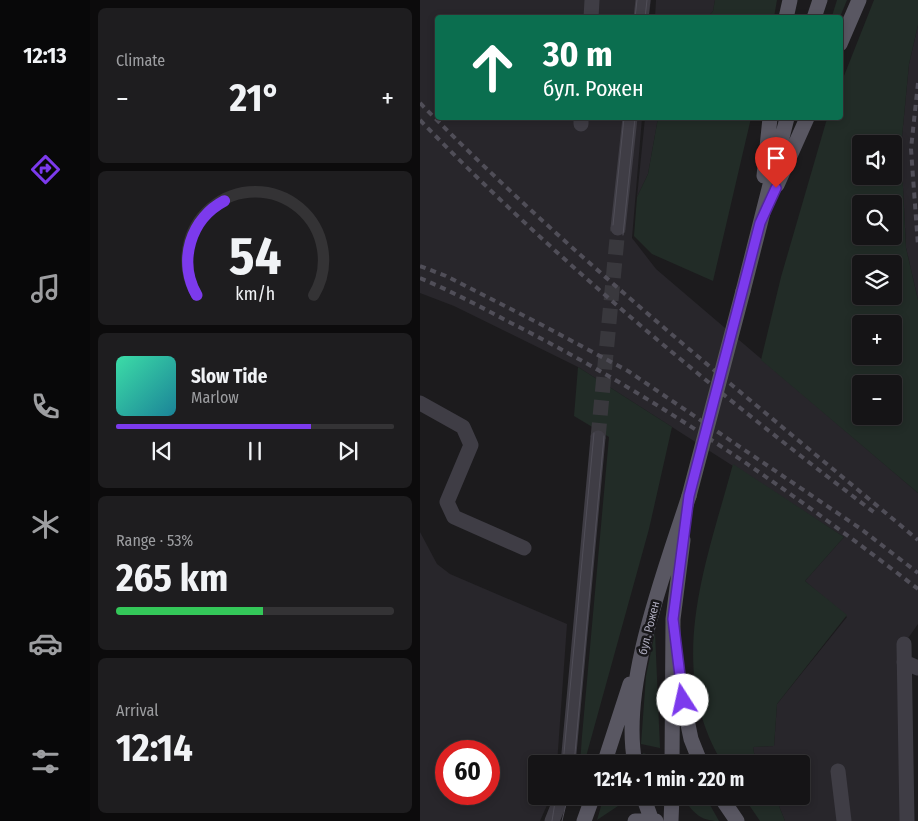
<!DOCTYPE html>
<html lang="en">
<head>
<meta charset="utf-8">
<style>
  :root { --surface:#151416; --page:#1e1d1f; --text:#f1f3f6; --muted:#9d9ea1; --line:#343335; --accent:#7c3aed }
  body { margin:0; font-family:"Fira Sans Condensed",sans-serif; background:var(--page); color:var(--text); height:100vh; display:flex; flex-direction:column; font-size:19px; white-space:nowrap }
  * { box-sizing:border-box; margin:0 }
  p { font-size:16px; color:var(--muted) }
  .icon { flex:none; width:28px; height:28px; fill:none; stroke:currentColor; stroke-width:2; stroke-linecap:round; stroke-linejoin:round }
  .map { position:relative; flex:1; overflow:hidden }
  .drawer { display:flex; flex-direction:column; gap:8px; padding:8px; background:#0c0b0c; width:330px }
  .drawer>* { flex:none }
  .hud { position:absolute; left:15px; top:15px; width:408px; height:105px; border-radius:5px; box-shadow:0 2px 8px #0003,0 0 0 1px var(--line); background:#0b6e4f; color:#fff; overflow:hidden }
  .buttons { position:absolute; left:432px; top:135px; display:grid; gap:10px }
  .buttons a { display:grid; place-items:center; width:50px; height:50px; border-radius:5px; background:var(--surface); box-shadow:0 2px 8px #0003,0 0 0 1px var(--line); font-size:25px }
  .speed { position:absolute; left:15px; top:740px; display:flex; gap:10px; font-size:25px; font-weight:700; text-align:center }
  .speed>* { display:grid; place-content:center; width:65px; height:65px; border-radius:50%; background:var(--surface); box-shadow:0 2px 8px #0003,0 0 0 1px var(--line); line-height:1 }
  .speed .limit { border:8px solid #d22; background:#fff; color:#111 }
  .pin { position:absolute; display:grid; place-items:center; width:42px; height:42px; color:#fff; margin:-51px -21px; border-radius:50% 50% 50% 0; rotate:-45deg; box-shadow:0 0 5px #0007 }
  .pin .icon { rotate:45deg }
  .me { position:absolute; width:55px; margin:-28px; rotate:350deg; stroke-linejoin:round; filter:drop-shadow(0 0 4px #0008) }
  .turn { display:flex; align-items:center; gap:18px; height:105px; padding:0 25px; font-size:22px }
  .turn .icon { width:65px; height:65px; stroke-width:2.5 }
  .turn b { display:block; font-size:35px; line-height:42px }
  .big { font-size:38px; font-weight:700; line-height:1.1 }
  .drawer .tile { flex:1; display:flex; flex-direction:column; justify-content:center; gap:8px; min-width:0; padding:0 18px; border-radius:8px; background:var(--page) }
  .drawer .dial { align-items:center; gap:0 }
  .dial svg { height:130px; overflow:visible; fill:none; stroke:var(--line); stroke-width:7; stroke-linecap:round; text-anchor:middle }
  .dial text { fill:var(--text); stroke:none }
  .song { display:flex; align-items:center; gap:15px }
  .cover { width:60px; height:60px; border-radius:8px; background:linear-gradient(135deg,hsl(160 70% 55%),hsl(190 70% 35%)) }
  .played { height:5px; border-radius:2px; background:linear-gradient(90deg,var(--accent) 70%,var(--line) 70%) }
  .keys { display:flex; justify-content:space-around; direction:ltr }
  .heat { display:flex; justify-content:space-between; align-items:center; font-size:28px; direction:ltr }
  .charge { height:8px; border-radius:4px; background:linear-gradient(90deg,#34c759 53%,var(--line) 0) }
  .trip { position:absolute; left:108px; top:755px; width:282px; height:50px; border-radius:5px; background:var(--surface); box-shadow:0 2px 8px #0003,0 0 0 1px var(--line); font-weight:700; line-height:50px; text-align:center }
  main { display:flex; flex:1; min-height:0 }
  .dock { display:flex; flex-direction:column; width:90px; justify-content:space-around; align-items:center; background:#080809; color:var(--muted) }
  .dock .icon { width:35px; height:35px }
  .dock .active { color:var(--accent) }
  .dock b { font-size:22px; color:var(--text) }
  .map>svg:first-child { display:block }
  .built { fill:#28262b; fill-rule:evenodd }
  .green { fill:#222c27; fill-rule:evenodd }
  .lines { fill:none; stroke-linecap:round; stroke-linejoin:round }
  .minor-tunnel { stroke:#39383d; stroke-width:15; stroke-dasharray:15 8; stroke-linecap:butt }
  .minor { stroke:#3f3d45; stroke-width:15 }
  .major { stroke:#595762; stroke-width:15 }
  .tram { stroke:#504e58; stroke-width:1 }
  .rail { stroke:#504e58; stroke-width:4; stroke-dasharray:6 5; stroke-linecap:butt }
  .major-bridge { stroke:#595762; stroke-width:15 }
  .route-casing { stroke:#51269a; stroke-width:12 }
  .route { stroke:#7c3aed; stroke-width:9 }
  .labels { text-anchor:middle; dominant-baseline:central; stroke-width:5; stroke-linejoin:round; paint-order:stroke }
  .street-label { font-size:12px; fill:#aeacbe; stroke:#171619 }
</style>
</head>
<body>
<main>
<nav class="dock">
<b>12:13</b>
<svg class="icon active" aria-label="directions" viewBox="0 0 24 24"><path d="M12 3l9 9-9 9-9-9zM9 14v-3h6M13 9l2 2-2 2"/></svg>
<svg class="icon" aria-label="music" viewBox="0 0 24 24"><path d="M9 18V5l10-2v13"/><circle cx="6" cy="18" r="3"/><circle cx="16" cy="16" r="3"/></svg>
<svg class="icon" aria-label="phone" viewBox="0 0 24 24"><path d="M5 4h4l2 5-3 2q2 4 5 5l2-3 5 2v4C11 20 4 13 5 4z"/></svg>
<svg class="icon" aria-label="climate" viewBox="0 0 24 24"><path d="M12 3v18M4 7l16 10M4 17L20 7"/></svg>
<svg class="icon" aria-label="car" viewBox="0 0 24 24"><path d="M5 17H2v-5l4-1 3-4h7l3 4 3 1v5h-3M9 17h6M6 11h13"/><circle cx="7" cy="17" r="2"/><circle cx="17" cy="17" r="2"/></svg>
<svg class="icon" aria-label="filters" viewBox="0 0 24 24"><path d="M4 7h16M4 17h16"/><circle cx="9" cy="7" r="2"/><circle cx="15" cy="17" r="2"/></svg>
</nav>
<section class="drawer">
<div class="tile"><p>Climate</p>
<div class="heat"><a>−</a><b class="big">21°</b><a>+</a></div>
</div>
<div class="tile dial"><svg viewBox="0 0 100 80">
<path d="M14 69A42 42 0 1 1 86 69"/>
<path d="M14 69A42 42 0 0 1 31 11" stroke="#7c3aed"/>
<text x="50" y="56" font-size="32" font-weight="700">54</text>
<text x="50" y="72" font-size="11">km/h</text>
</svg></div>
<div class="tile">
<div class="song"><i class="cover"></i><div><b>Slow Tide</b><p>Marlow</p></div></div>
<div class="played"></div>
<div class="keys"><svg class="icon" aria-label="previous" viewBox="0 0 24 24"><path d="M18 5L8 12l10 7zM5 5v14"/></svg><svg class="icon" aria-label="pause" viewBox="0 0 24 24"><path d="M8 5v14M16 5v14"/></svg><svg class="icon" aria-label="next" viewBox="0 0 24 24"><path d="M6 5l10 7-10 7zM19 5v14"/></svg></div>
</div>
<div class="tile"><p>Range · 53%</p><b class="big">265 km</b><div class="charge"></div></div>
<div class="tile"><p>Arrival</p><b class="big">12:14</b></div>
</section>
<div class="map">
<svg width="498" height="821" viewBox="0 0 498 821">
  <rect width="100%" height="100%" fill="#1c1b1d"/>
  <path class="built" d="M0,0H231L229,17L18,18V118H222L212,238L236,269L498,493V624L484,644L487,821H365L355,796H381V764H336L333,747L354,746L357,704L427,617L385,581L424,537L158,367L34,306L0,293Z
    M236,0H295L293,11L288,17L235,18Z
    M498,25V300L486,248L481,147L489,64Z
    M225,118H238L228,174L217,197Z
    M0,532L17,564L30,574L147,624L137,764H116V796H131L120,821H0ZM69,751V794H26V751Z"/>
  <path class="green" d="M295,0H357L354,17H288L293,11Z
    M417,0H427L420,17L412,16Z
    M454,0H498V25L489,64L481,147L486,248L498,300V493L341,360L361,277L406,122L408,118H420V86ZM441,144H474V176H441ZM441,204H474V236H441ZM441,264H474V296H441ZM441,324H474V356H441ZM441,384H474V416H441Z
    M238,118H331L293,281L232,254L214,236L217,197L228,174Z
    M158,367L252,427L229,529L164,764H160L162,736L189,437L154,416Z
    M313,464L424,537L385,581L427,615L357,704L354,746L333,747L336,764H303C244,667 286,564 313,464Z
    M235,632L240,748L221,744L226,676Z
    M223,753L240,758V764H226Z
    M184,796H210V798L177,820Z
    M262,796H285L299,821C279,821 273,812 262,796Z
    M323,796H355L365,821H340Z"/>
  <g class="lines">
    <path class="minor-tunnel" d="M178,438L198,228"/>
    <path class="minor" d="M171,18L172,0
      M221,18L223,0
      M161,124V118
      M198,228L210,118
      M0,403L43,427L51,445L27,502L34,517L104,548
      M484,644L487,821
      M484,662L498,668
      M148,764L178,438
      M418,771L424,821
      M132,821L142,796"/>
    <path class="major" d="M366,18L370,0
      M394,18L400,0
      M420,44L439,0
      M344,176L350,118
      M357,185L387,118
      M323,291L367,118
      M259,681L271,739L281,764
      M184,764L210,684
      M215,764C200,686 245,571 269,496
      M252,764L253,619L263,540
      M223,796L232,821
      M300,796L317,821
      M164,821L173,796
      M215,821H236
      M251,821L252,796"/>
    <path class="tram" d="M215,18L217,0
      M225,18L227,0
      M193,225L204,118
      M203,235L215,118
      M143,764L174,433
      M154,764L184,436
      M132,821L136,796
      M142,821L148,796"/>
    <path class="rail" d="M498,83L491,149L498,246
      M0,103C155,261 329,398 498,540
      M0,120C138,263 297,393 455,513
      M0,266L26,276L124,326L208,371L441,529L498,573
      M0,278C31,291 61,307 91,323C236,396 370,490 498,589"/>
    <path class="major-bridge" d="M269,496L323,291"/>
  </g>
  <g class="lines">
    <defs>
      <path id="route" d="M263,700L253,619L269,496L340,223L356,188"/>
    </defs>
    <use href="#route" class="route-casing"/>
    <use href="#route" class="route"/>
  </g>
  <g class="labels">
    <g class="street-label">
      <text transform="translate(229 628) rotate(-76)">бул. Рожен</text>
    </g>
  </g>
</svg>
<div class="buttons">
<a><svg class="icon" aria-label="sound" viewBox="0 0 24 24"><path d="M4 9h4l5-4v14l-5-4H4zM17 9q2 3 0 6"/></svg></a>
<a><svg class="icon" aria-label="search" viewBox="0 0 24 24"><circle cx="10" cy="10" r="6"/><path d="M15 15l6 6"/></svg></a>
<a><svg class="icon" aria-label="layers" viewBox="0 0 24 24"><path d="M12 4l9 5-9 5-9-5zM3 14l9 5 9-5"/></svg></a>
<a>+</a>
<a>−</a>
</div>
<div class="speed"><div class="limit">60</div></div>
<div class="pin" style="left:356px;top:188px;background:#d93025"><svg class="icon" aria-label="arrive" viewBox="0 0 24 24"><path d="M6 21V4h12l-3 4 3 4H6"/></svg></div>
<svg class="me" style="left:263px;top:700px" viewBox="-20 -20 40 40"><circle r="19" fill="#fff"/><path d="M0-13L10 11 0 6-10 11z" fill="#7c3aed"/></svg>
<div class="trip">12:14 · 1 min · 220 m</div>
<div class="hud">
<div class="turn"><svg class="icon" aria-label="ahead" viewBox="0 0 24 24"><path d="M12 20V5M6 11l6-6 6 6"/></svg><div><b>30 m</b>бул. Рожен</div></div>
</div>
</div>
</main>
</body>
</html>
